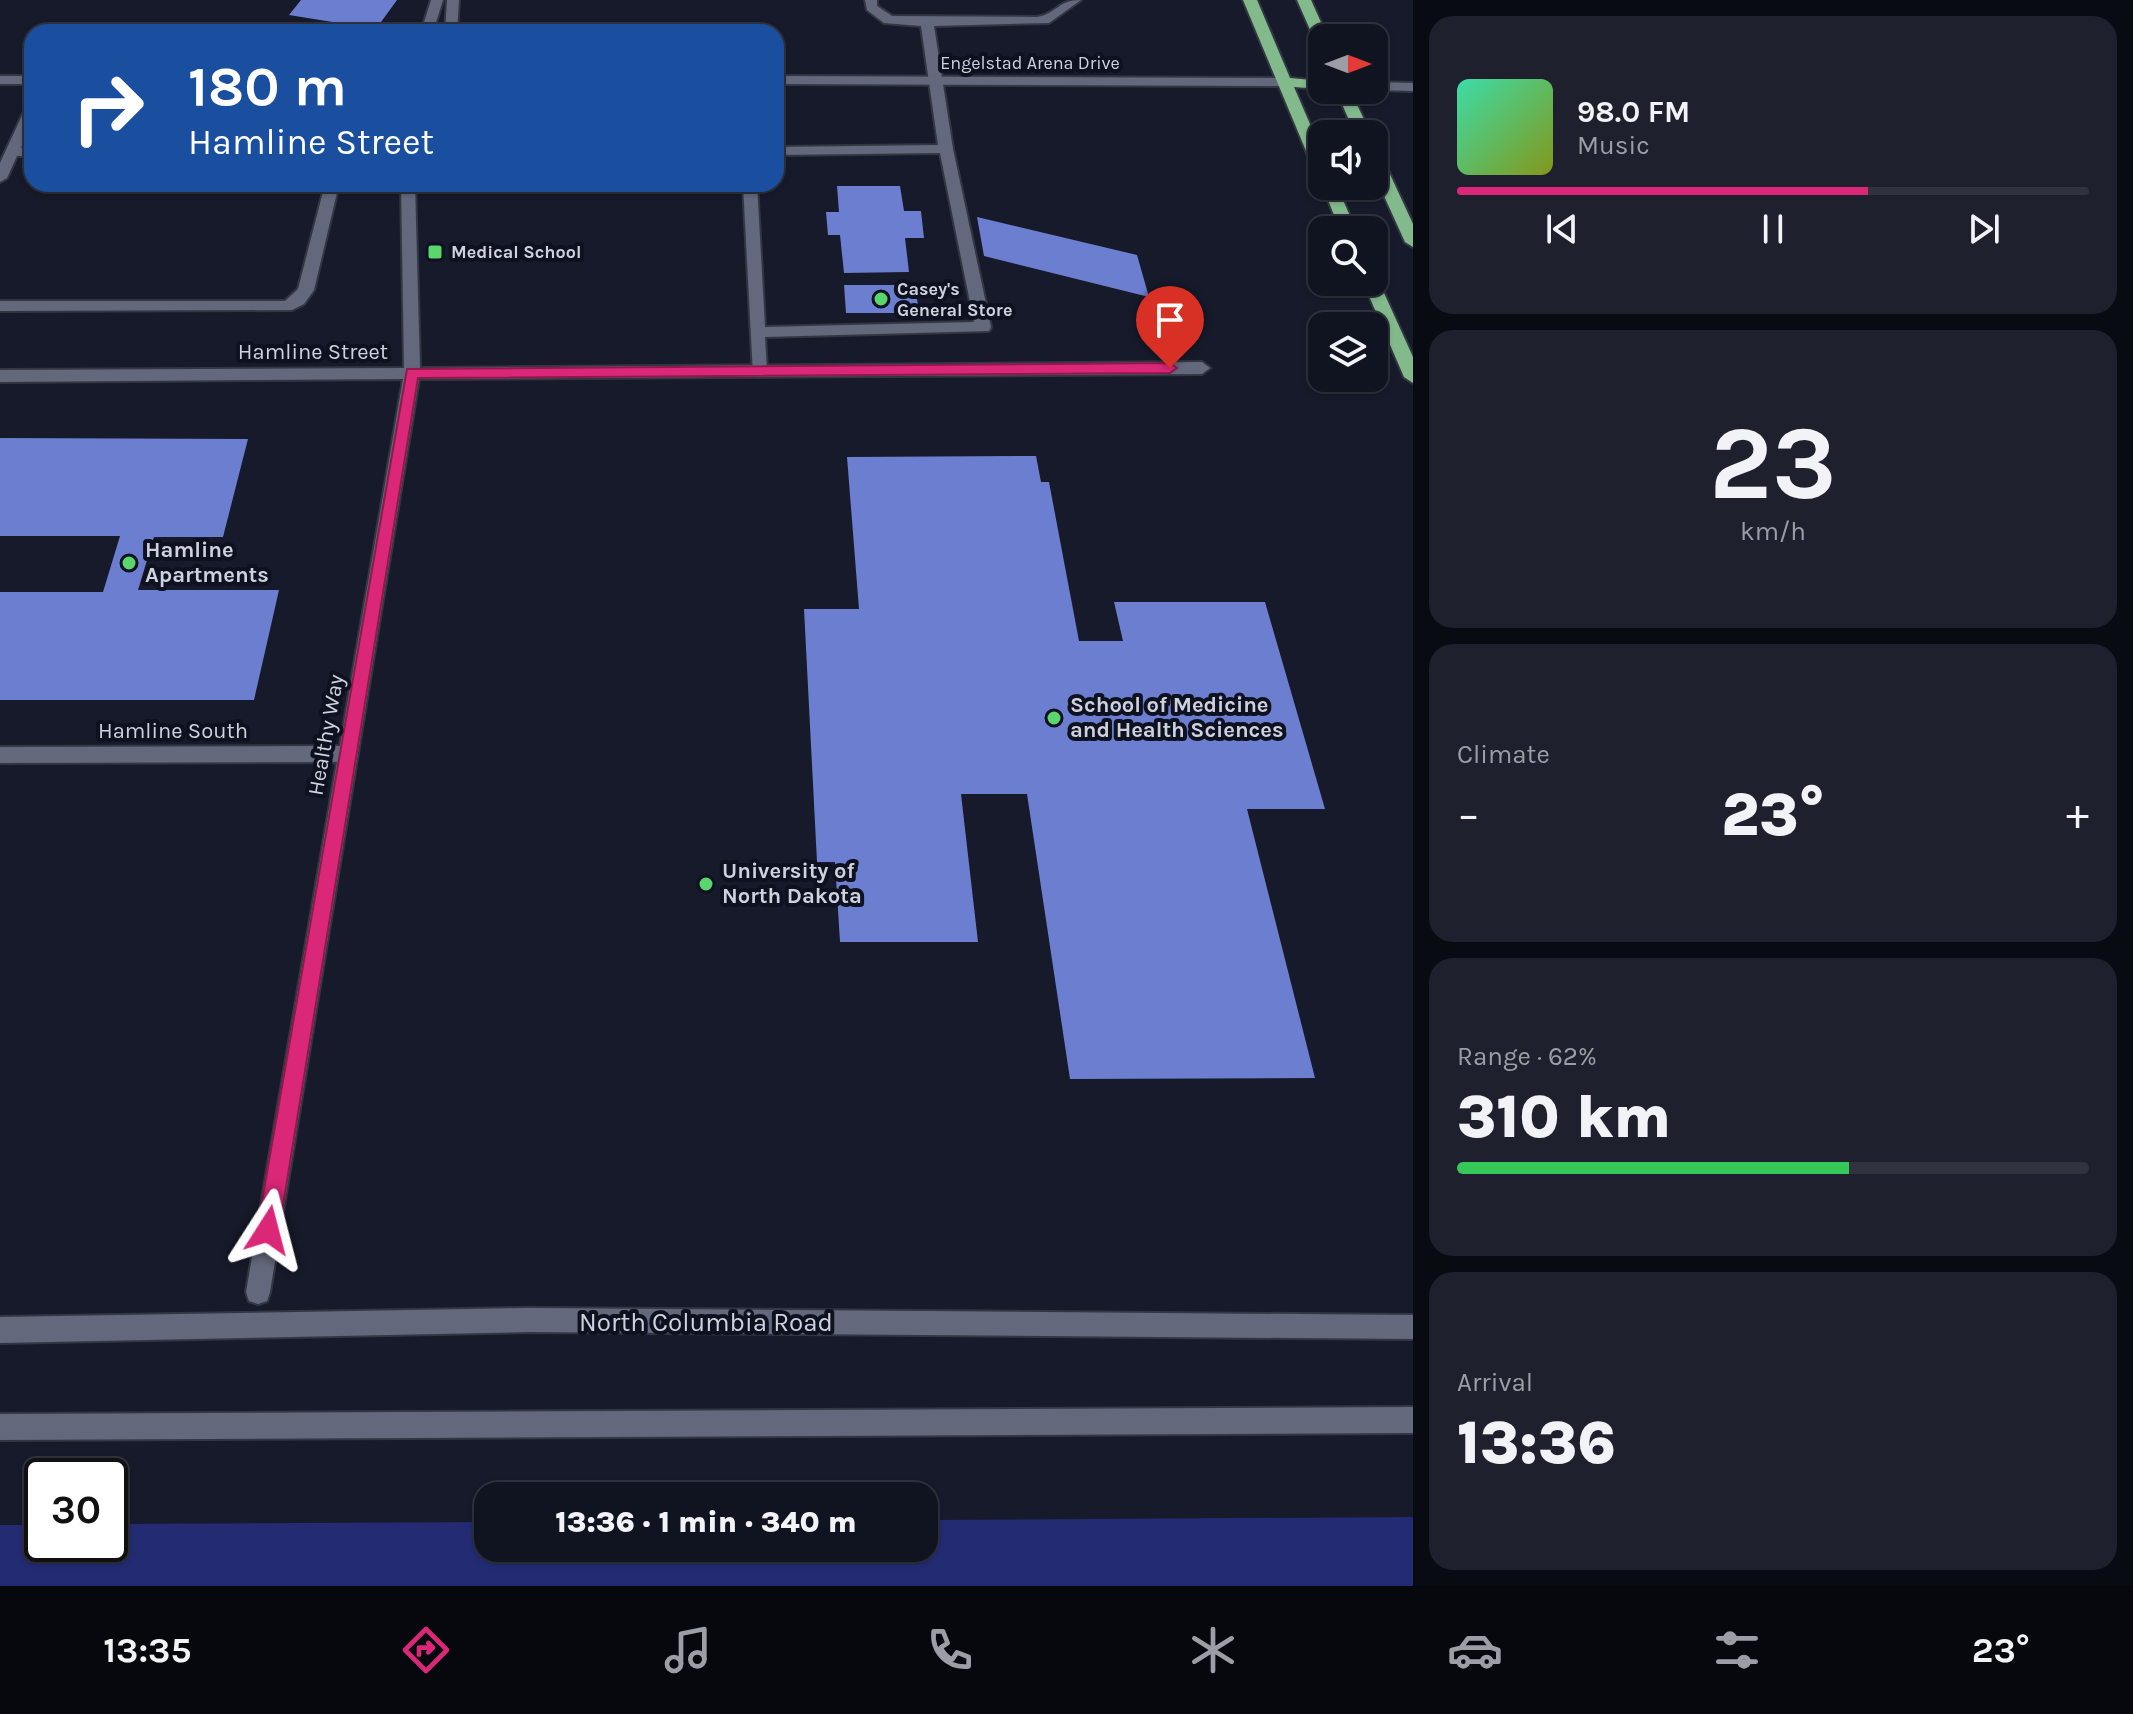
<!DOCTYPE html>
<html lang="en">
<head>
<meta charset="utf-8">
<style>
  :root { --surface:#101420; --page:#1e212d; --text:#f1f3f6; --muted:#9c9ea5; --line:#30333e; --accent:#db2777 }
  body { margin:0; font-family:Karla,sans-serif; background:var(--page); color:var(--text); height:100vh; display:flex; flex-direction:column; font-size:30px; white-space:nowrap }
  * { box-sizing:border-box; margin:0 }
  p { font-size:26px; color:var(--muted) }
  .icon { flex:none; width:44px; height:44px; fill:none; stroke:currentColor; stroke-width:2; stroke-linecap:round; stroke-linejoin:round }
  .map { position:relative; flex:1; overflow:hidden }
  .drawer { display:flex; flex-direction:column; gap:16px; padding:16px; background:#090b12; width:720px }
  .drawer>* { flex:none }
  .top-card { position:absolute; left:24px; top:24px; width:760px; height:168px; border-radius:24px; box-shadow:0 2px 6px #0004,0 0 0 2px var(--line); background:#1a4fa0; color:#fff; overflow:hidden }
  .needle { width:52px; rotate:90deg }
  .fabs { position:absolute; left:1308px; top:24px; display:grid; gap:16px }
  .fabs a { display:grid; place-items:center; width:80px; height:80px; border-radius:16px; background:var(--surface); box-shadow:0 2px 6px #0004,0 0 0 2px var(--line); font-size:40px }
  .speed { position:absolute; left:24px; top:1458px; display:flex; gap:16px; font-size:40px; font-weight:700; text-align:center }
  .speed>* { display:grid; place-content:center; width:104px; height:104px; border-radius:50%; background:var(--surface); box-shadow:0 2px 6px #0004,0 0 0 2px var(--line); line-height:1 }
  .speed .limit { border:4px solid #111; border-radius:12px; background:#fff; color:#111 }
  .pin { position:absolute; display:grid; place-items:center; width:68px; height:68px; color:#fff; margin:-82px -34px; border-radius:50% 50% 50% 0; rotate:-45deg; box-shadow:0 0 8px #0007 }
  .pin .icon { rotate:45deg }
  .me { position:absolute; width:88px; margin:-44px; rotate:9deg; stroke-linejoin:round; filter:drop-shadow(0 0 6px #0008) }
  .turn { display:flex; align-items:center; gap:28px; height:168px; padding:0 32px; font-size:36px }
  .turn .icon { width:104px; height:104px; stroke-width:2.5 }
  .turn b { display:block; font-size:56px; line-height:68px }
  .big { font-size:60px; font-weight:800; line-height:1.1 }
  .drawer .widget { flex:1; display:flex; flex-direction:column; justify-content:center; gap:12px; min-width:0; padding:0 28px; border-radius:24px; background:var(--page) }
  .drawer .dial { align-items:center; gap:0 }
  .dial b { font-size:104px; line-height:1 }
  .song { display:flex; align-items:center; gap:24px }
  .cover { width:96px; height:96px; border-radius:12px; background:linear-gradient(135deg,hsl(160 70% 55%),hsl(70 70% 35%)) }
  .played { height:8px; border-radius:4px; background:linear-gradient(90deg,var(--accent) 65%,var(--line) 65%) }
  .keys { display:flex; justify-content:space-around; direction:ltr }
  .heat { display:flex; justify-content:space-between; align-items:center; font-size:44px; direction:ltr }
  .charge { height:12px; border-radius:6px; background:linear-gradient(90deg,#34c759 62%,var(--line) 0) }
  .trip { position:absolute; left:474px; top:1482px; width:464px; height:80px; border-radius:24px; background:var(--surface); box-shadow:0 2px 6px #0004,0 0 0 2px var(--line); font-weight:800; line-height:80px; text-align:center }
  .dock { display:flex; height:128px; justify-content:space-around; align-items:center; background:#06080d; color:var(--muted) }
  .dock .icon { width:56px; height:56px }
  .dock .current { color:var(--accent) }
  .dock b { font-size:36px; color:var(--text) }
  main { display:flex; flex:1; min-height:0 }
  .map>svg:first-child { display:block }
  .green { fill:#232b73 }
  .building { fill:#6c7ecf }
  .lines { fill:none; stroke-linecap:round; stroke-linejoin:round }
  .service-casing { stroke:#343643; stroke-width:4 }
  .minor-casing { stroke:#343643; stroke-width:4 }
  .secondary-casing { stroke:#343643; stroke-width:4 }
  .trunk-casing { stroke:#343643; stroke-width:4 }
  .service { fill:#63687c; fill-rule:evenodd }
  .minor { fill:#63687c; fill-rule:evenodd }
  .secondary { fill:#63687c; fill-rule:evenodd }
  .trunk { fill:#82ba8b; fill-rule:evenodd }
  .route { fill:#db2777; stroke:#8e194d; stroke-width:2 }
  .poi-dot { fill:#5bd56e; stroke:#0d1120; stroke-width:3 }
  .labels { text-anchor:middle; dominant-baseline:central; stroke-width:8; stroke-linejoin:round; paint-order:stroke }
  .far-street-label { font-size:18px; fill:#cfd2dd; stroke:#0d1120 }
  .far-poi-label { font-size:18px; font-weight:bold; fill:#cfd2dd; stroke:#0d1120; text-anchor:start }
  .street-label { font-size:22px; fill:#cfd2dd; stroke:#0d1120 }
  .poi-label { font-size:22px; font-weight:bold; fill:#cfd2dd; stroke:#0d1120; text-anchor:start }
  .near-street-label { font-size:26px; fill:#cfd2dd; stroke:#0d1120 }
</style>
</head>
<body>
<main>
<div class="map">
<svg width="1413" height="1586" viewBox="0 0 1413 1586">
  <rect width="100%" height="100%" fill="#161a2a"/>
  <path class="green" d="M1413,1517V1586H0V1525H42V1544H110V1524L488,1522V1548H924V1520Z"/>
  <path class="building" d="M301,0H397L376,29L289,15Z
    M837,186H900L904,211H921L924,238H905L909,272L844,273L840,235H828L826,212H839Z
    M977,217L1137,255L1149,297L984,256Z
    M844,285H915L919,313H846Z
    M0,438L248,439L223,537H154L138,590H279L254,700H0V592H103L120,536H0Z
    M1036,456L1041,482H1049L1079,641H1123L1114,602H1265L1325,809H1247L1315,1078L1070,1079L1027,794H961L978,942H840L835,862H817L804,609H859L847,457Z"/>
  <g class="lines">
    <defs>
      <path id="service" d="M865,0H877V6L892,16L1037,17C1057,14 1057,0 1081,0L1049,23L934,26L953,149L991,327L989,331L765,337L767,371L759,377L753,375L743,184H757L765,327L974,322L940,153L776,155V147L938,145L921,26L884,23L867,10Z
        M1374,82L1413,83V91L1374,90Z
        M32,105V124L21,148H32V156H17L7,178L0,182V163L25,109Z
        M325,184H339L314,290L304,304L292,310L0,311V301H285L298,289Z"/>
      <path id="minor" d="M431,0H443L433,32H421Z
        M447,0H459L457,32H445Z
        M0,76H32V84H0Z
        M776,76L1283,78L1290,82L1283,86L776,84Z
        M401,184H415L420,368L1202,362L1210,368L1202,374L419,379L270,1292L267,1301L258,1304L249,1301L246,1292L337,762L0,763V747L340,746L403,379L0,382V370L404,368Z"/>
      <path id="secondary" d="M529,1308L1413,1315V1339L529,1332L0,1343V1317Z
        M1413,1407V1433L0,1440V1414Z"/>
      <path id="trunk" d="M1243,0H1257L1290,78L1322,81V89L1294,87L1322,152V175L1314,170Z
        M1297,0H1311L1328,38H1322V45L1315,41Z
        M1336,90H1350L1371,134H1355Z
        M1374,152L1382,157L1413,224V247L1405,242L1374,174Z
        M1322,185L1337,186L1356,230H1340Z
        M1374,277L1379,282L1413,357V383L1404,377L1363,282H1374Z"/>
    </defs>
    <use href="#service" class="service-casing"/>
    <use href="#minor" class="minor-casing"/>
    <use href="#secondary" class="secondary-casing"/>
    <use href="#trunk" class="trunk-casing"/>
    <use href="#service" class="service"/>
    <use href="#minor" class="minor"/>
    <use href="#secondary" class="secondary"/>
    <use href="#trunk" class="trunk"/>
  </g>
  <path class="route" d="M1170,363L1177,368L1170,373L418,378L279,1230L276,1238L268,1241L260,1238L257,1230L407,369Z"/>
  <g class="poi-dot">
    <rect x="427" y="244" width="16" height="16" rx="4"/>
    <circle cx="881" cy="299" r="8"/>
    <circle cx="129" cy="563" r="8"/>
    <circle cx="1054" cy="718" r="8"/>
    <circle cx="706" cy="884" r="8"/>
  </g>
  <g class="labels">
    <g class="far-street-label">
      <text x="1030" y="63">Engelstad Arena Drive</text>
    </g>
    <g class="far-poi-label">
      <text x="451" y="252">Medical School</text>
      <text x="897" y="289">Casey's<tspan x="897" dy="21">General Store</tspan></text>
    </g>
    <g class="street-label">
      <text x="313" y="352">Hamline Street</text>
      <text x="173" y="731">Hamline South</text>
      <text transform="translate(326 735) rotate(-80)">Healthy Way</text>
    </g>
    <g class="poi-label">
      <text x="145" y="550">Hamline<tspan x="145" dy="25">Apartments</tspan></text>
      <text x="1070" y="705">School of Medicine<tspan x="1070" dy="25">and Health Sciences</tspan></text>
      <text x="722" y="871">University of<tspan x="722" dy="25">North Dakota</tspan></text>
    </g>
    <g class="near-street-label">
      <text x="706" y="1322">North Columbia Road</text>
    </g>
  </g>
</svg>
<div class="fabs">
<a><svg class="needle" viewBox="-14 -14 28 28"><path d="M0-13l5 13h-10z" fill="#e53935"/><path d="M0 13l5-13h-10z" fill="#9c9ea5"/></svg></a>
<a><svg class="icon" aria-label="sound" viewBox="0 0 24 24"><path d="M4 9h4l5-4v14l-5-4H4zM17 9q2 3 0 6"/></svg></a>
<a><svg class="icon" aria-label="search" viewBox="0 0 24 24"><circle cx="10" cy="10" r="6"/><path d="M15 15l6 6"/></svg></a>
<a><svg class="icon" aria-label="layers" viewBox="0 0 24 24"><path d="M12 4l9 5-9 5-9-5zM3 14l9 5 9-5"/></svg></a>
</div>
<div class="speed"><div class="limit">30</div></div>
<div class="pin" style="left:1170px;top:368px;background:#d93025"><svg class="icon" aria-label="arrive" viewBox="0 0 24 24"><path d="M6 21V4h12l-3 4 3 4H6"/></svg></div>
<svg class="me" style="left:268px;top:1230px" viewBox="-20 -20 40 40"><path d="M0-17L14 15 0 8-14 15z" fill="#db2777" stroke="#fff" stroke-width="4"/></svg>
<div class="trip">13:36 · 1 min · 340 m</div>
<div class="top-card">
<div class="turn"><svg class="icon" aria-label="right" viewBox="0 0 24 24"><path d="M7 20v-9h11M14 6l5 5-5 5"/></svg><div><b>180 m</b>Hamline Street</div></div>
</div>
</div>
<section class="drawer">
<div class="widget">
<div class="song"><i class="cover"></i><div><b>98.0 FM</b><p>Music</p></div></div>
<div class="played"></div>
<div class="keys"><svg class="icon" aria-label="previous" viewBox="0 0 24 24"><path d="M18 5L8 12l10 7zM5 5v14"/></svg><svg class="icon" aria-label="pause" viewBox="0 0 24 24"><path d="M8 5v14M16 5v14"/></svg><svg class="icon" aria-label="next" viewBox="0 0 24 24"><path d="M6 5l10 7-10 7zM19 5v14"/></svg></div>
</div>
<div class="widget dial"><b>23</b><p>km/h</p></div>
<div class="widget"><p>Climate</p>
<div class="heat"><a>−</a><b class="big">23°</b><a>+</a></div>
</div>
<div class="widget"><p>Range · 62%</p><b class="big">310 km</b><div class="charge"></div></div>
<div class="widget"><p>Arrival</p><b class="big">13:36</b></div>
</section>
</main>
<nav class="dock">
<b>13:35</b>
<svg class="icon current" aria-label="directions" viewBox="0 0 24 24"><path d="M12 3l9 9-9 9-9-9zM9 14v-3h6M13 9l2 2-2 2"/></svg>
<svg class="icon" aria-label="music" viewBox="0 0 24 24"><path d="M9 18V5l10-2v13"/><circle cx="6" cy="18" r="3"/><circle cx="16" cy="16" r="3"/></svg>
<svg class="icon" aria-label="phone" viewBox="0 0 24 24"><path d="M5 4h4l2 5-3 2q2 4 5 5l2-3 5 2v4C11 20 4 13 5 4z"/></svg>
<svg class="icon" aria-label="climate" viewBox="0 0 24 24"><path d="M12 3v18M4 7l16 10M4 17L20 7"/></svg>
<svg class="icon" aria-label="car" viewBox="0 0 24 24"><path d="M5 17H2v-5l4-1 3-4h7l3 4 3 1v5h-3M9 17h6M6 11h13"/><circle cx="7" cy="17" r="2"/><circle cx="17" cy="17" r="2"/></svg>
<svg class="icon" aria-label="filters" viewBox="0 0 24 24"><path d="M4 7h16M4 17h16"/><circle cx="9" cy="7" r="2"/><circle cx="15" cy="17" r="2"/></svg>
<b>23°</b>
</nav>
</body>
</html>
